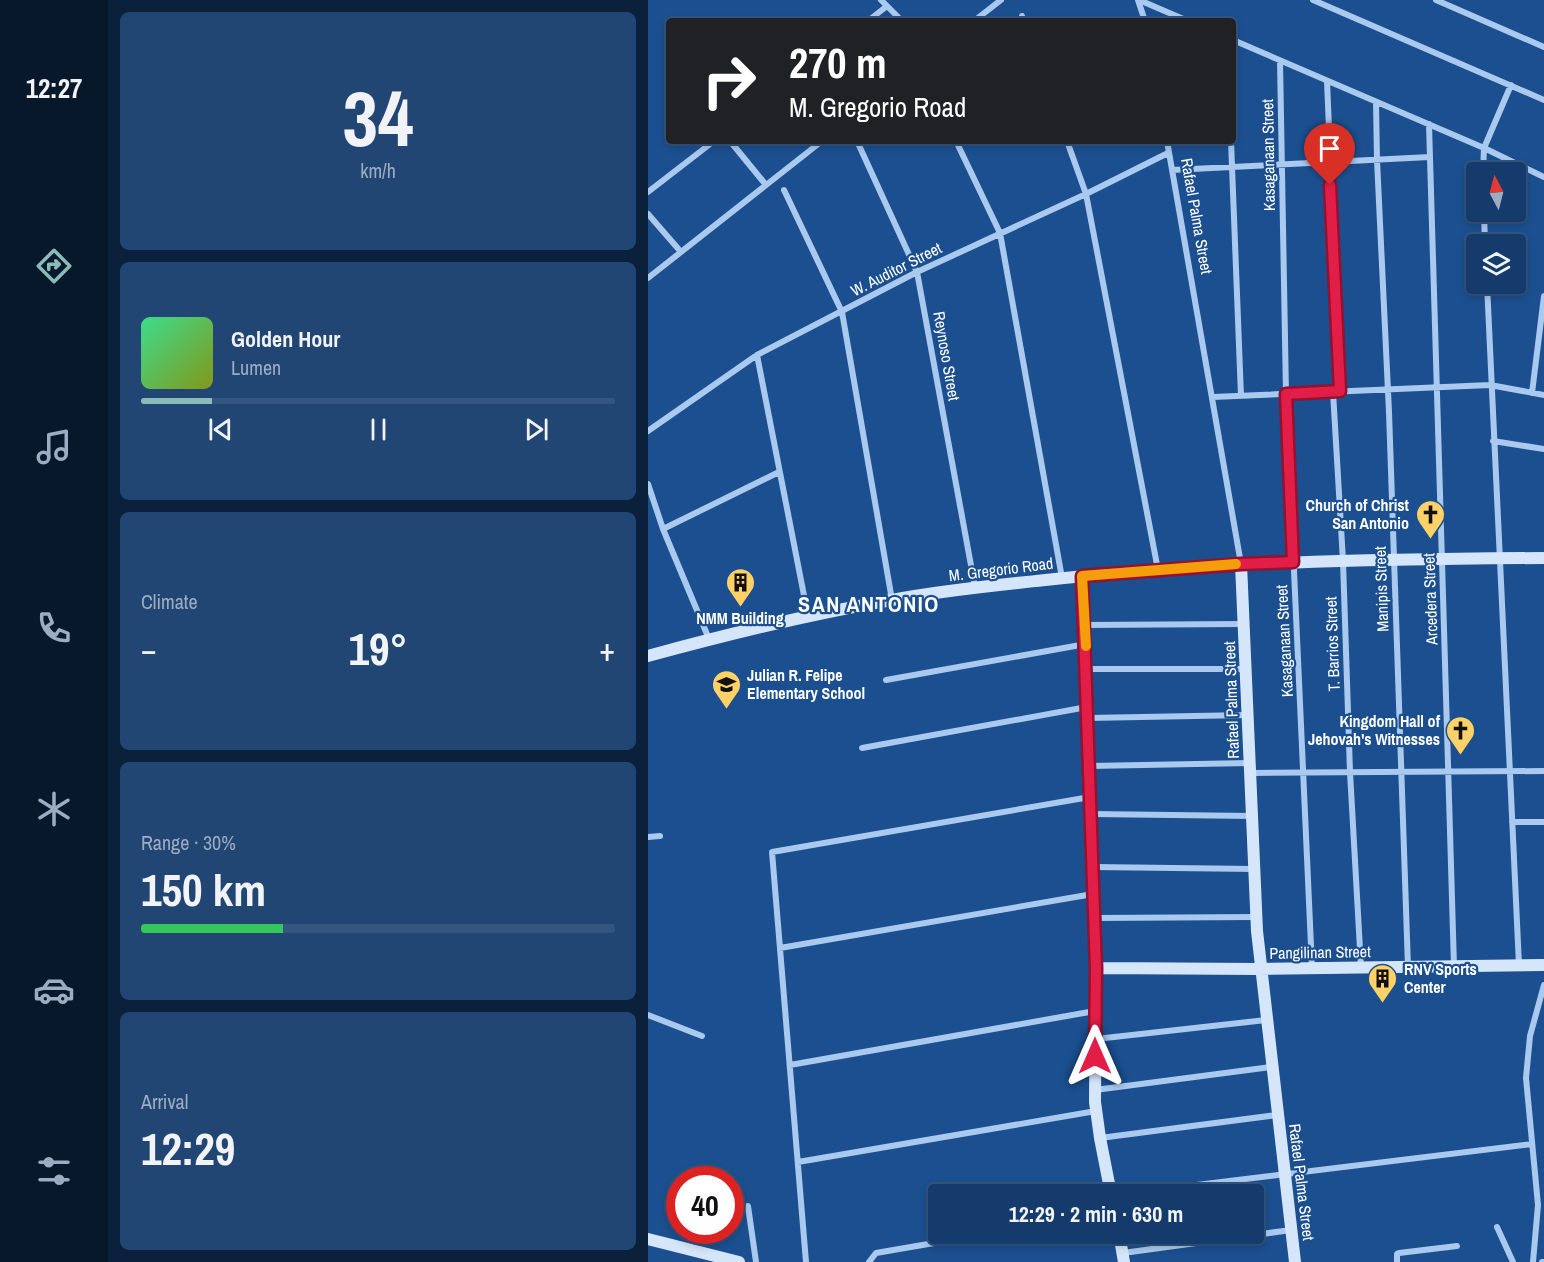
<!DOCTYPE html>
<html lang="en">
<head>
<meta charset="utf-8">
<style>
  :root { --surface:#143b6b; --page:#214673; --text:#f1f3f6; --muted:#9dadc1; --line:#33557e; --accent:#8bbbb9 }
  body { margin:0; font-family:"Archivo Narrow",sans-serif; background:var(--page); color:var(--text); height:100vh; display:flex; flex-direction:column; font-size:22px; white-space:nowrap }
  * { box-sizing:border-box; margin:0 }
  p { font-size:20px; color:var(--muted) }
  .icon { flex:none; width:33px; height:33px; fill:none; stroke:currentColor; stroke-width:2; stroke-linecap:round; stroke-linejoin:round }
  .map { position:relative; flex:1; overflow:hidden }
  .side { display:flex; flex-direction:column; gap:12px; padding:12px; background:#0b203b; width:540px }
  .side>* { flex:none }
  .banner { position:absolute; left:18px; top:18px; width:570px; height:126px; border-radius:6px; box-shadow:0 3px 9px #0003,0 0 0 2px var(--line); background:#202124; color:#fff; overflow:hidden }
  .needle { width:39px; rotate:353deg }
  .fabs { position:absolute; left:818px; top:162px; display:grid; gap:12px }
  .fabs a { display:grid; place-items:center; width:60px; height:60px; border-radius:6px; background:var(--surface); box-shadow:0 3px 9px #0003,0 0 0 2px var(--line); font-size:30px }
  .speed { position:absolute; left:18px; top:1166px; display:flex; gap:12px; font-size:30px; font-weight:700; text-align:center }
  .speed>* { display:grid; place-content:center; width:78px; height:78px; border-radius:50%; background:var(--surface); box-shadow:0 3px 9px #0003,0 0 0 2px var(--line); line-height:1 }
  .speed .limit { border:9px solid #d22; background:#fff; color:#111 }
  .pin { position:absolute; display:grid; place-items:center; width:51px; height:51px; color:#fff; margin:-62px -26px; border-radius:50% 50% 50% 0; rotate:-45deg; box-shadow:0 0 6px #0007 }
  .pin .icon { rotate:45deg }
  .me { position:absolute; width:66px; margin:-33px; rotate:0deg; stroke-linejoin:round; filter:drop-shadow(0 0 4px #0008) }
  .turn { display:flex; align-items:center; gap:21px; height:126px; padding:0 24px; font-size:27px }
  .turn .icon { width:78px; height:78px; stroke-width:2.5 }
  .turn b { display:block; font-size:42px; line-height:51px }
  .big { font-size:45px; font-weight:700; line-height:1.1 }
  .side .tile { flex:1; display:flex; flex-direction:column; justify-content:center; gap:9px; min-width:0; padding:0 21px; border-radius:9px; background:var(--page) }
  .side .dial { align-items:center; gap:0 }
  .dial b { font-size:78px; line-height:1 }
  .song { display:flex; align-items:center; gap:18px }
  .cover { width:72px; height:72px; border-radius:9px; background:linear-gradient(135deg,hsl(150 70% 55%),hsl(70 70% 35%)) }
  .played { height:6px; border-radius:3px; background:linear-gradient(90deg,var(--accent) 15%,var(--line) 15%) }
  .keys { display:flex; justify-content:space-around; direction:ltr }
  .heat { display:flex; justify-content:space-between; align-items:center; font-size:33px; direction:ltr }
  .charge { height:9px; border-radius:4px; background:linear-gradient(90deg,#34c759 30%,var(--line) 0) }
  .trip { position:absolute; left:280px; top:1184px; width:336px; height:60px; border-radius:6px; background:var(--surface); box-shadow:0 3px 9px #0003,0 0 0 2px var(--line); font-weight:700; line-height:60px; text-align:center }
  main { display:flex; flex:1; min-height:0 }
  .menu { display:flex; flex-direction:column; width:108px; justify-content:space-around; align-items:center; background:#08182b; color:var(--muted) }
  .menu .icon { width:42px; height:42px }
  .menu .current { color:var(--accent) }
  .menu b { font-size:27px; color:var(--text) }
  .map>svg:first-child { display:block }
  .lines { fill:none; stroke-linecap:round; stroke-linejoin:round }
  .street { stroke:#a9c9ee; stroke-width:6 }
  .secondary { stroke:#d6e6fa; stroke-width:12 }
  .route-casing { stroke:#92132f; stroke-width:15 }
  .route { stroke:#e11d48; stroke-width:10 }
  .slow { stroke:#f59e0b; stroke-width:10 }
  .labels { text-anchor:middle; dominant-baseline:central; stroke-width:4.5; stroke-linejoin:round; paint-order:stroke }
  .street-label { font-size:16px; fill:#fff; stroke:#1b4f8f }
  .poi-label { font-size:16px; font-weight:bold; fill:#fff; stroke:#1b4f8f; text-anchor:end }
  .district-label { font-size:22px; font-weight:bold; letter-spacing:1.5px; fill:#fff; stroke:#1b4f8f }
</style>
</head>
<body>
<main>
<nav class="menu">
<b>12:27</b>
<svg class="icon current" aria-label="directions" viewBox="0 0 24 24"><path d="M12 3l9 9-9 9-9-9zM9 14v-3h6M13 9l2 2-2 2"/></svg>
<svg class="icon" aria-label="music" viewBox="0 0 24 24"><path d="M9 18V5l10-2v13"/><circle cx="6" cy="18" r="3"/><circle cx="16" cy="16" r="3"/></svg>
<svg class="icon" aria-label="phone" viewBox="0 0 24 24"><path d="M5 4h4l2 5-3 2q2 4 5 5l2-3 5 2v4C11 20 4 13 5 4z"/></svg>
<svg class="icon" aria-label="climate" viewBox="0 0 24 24"><path d="M12 3v18M4 7l16 10M4 17L20 7"/></svg>
<svg class="icon" aria-label="car" viewBox="0 0 24 24"><path d="M5 17H2v-5l4-1 3-4h7l3 4 3 1v5h-3M9 17h6M6 11h13"/><circle cx="7" cy="17" r="2"/><circle cx="17" cy="17" r="2"/></svg>
<svg class="icon" aria-label="filters" viewBox="0 0 24 24"><path d="M4 7h16M4 17h16"/><circle cx="9" cy="7" r="2"/><circle cx="15" cy="17" r="2"/></svg>
</nav>
<section class="side">
<div class="tile dial"><b>34</b><p>km/h</p></div>
<div class="tile">
<div class="song"><i class="cover"></i><div><b>Golden Hour</b><p>Lumen</p></div></div>
<div class="played"></div>
<div class="keys"><svg class="icon" aria-label="previous" viewBox="0 0 24 24"><path d="M18 5L8 12l10 7zM5 5v14"/></svg><svg class="icon" aria-label="pause" viewBox="0 0 24 24"><path d="M8 5v14M16 5v14"/></svg><svg class="icon" aria-label="next" viewBox="0 0 24 24"><path d="M6 5l10 7-10 7zM19 5v14"/></svg></div>
</div>
<div class="tile"><p>Climate</p>
<div class="heat"><a>−</a><b class="big">19°</b><a>+</a></div>
</div>
<div class="tile"><p>Range · 30%</p><b class="big">150 km</b><div class="charge"></div></div>
<div class="tile"><p>Arrival</p><b class="big">12:29</b></div>
</section>
<div class="map">
<svg width="896" height="1262" viewBox="0 0 896 1262">
  <rect width="100%" height="100%" fill="#1b4f8f"/>
  <g class="lines">
    <path class="street" d="M233,0L254,21
      M490,0L497,21
      M491,0L540,21
      M665,0L896,100
      M788,0L896,47
      M374,16L375,21
      M220,21L239,6
      M326,21L353,0
      M585,40L836,148L896,177
      M632,61L638,394L664,968
      M679,81L692,391
      M728,102L729,160L741,412L760,967
      M781,124L806,966
      M82,141L118,185
      M209,141L269,272L327,587
      M308,141L352,233L414,578
      M419,141L438,194L510,570
      M519,141L593,564
      M583,141L593,396
      M524,170L782,157
      M835,172L836,148L863,85
      M136,190L194,312L244,600
      M0,192L66,141
      M836,212L837,244
      M0,214L33,252
      M0,278L174,141
      M839,284L871,965
      M109,355L160,616
      M685,392L695,561L702,772L713,967
      M884,393L896,296
      M565,397L842,385L896,395
      M0,431L109,355L269,272L438,194L520,153
      M845,441L896,449
      M0,484L15,529L61,639
      M15,529L131,472
      M437,625L595,624
      M439,669H598
      M238,680L438,644
      M440,718L600,715
      M214,748L439,707
      M441,766L602,763
      M603,773L896,771
      M443,814L604,816
      M864,822H896
      M0,837L12,836
      M445,867L606,869
      M446,918L608,917
      M132,948L445,894
      M0,1015L54,1036
      M448,1039L618,1020
      M142,1065L447,1011
      M447,1090L623,1067
      M452,1138L629,1115
      M150,1162L448,1111
      M475,1194L884,1144
      M100,1206L108,1262
      M849,1227L865,1262
      M475,1253L643,1230
      M158,1262L124,852L442,797
      M221,1262L228,1253L344,1233
      M749,1262V1254L751,1253L809,1246
      M885,1262L890,1205L878,1078L882,1036L896,985
      M894,1262H896"/>
    <path class="secondary" d="M593,564L609,931L647,1262
      M434,576L448,968L447,1102L452,1138L463,1194
      M0,656C80,634 162,614 244,600C291,591 340,586 388,581C557,562 726,559 896,558
      M448,968L612,969L896,965
      M471,1233L476,1262
      M0,1239L91,1262"/>
  </g>
  <g class="lines">
    <defs>
      <path id="route" d="M447,1056L448,968L434,576L593,564L645,562L638,394L692,391L682,185"/>
    </defs>
    <use href="#route" class="route-casing"/>
    <use href="#route" class="route"/>
    <path class="slow" d="M438,646L434,576L588,564"/>
  </g>
  <defs>
    <symbol id="church-pin" viewBox="-11 -11 22 30"><path d="M0 17L-7.5 6A9.5 9.5 0 1 1 7.5 6Z" fill="#ffd166" stroke="#1b4f8f"/><path d="M-1.2-6h2.4v3.5h3.3v2.4h-3.3V6h-2.4V-.1h-3.3v-2.4h3.3Z" fill="#111"/></symbol>
    <symbol id="building-pin" viewBox="-11 -11 22 30"><path d="M0 17L-7.5 6A9.5 9.5 0 1 1 7.5 6Z" fill="#ffd166" stroke="#1b4f8f"/><path d="M-4-6H4V6H1V3H-1V6H-4ZM-2.5-4.3h1.7v1.8h-1.7ZM.8-4.3h1.7v1.8H.8ZM-2.5-1h1.7V.8h-1.7ZM.8-1h1.7V.8H.8Z" fill="#111"/></symbol>
    <symbol id="school-pin" viewBox="-11 -11 22 30"><path d="M0 17L-7.5 6A9.5 9.5 0 1 1 7.5 6Z" fill="#ffd166" stroke="#1b4f8f"/><path d="M0-5L7-2L0 1L-7-2ZM-4 1L0 2.5L4 1V4Q0 6-4 4Z" fill="#111"/></symbol>
  </defs>
  <g fill-rule="evenodd">
    <use href="#church-pin" x="766" y="498" width="33" height="45"/>
    <use href="#building-pin" x="76" y="566" width="33" height="45"/>
    <use href="#school-pin" x="62" y="668" width="33" height="45"/>
    <use href="#church-pin" x="796" y="714" width="33" height="45"/>
    <use href="#building-pin" x="718" y="962" width="33" height="45"/>
  </g>
  <g class="labels">
    <g class="street-label">
      <text transform="translate(620 155) rotate(-91)">Kasaganaan Street</text>
      <text transform="translate(549 216) rotate(80)">Rafael Palma Street</text>
      <text transform="translate(248 269) rotate(-27)">W. Auditor Street</text>
      <text transform="translate(299 356) rotate(80)">Reynoso Street</text>
      <text transform="translate(353 569) rotate(-7)">M. Gregorio Road</text>
      <text transform="translate(733 589) rotate(-92)">Manipis Street</text>
      <text transform="translate(782 599) rotate(-92)">Arcedera Street</text>
      <text transform="translate(636 641) rotate(-93)">Kasaganaan Street</text>
      <text transform="translate(684 644) rotate(-92)">T. Barrios Street</text>
      <text transform="translate(583 700) rotate(-92)">Rafael Palma Street</text>
      <text transform="translate(672 952) rotate(-1)">Pangilinan Street</text>
      <text transform="translate(654 1182) rotate(83)">Rafael Palma Street</text>
    </g>
    <g class="poi-label">
      <text x="761" y="505">Church of Christ<tspan x="761" dy="18">San Antonio</tspan></text>
      <text x="92" y="618" text-anchor="middle">NMM Building</text>
      <text x="99" y="675" text-anchor="start">Julian R. Felipe<tspan x="99" dy="18">Elementary School</tspan></text>
      <text x="792" y="721">Kingdom Hall of<tspan x="792" dy="18">Jehovah's Witnesses</tspan></text>
      <text x="756" y="969" text-anchor="start">RNV Sports<tspan x="756" dy="18">Center</tspan></text>
    </g>
    <g class="district-label">
      <text x="221" y="604">SAN ANTONIO</text>
    </g>
  </g>
</svg>
<div class="fabs">
<a><svg class="needle" viewBox="-14 -14 28 28"><path d="M0-13l5 13h-10z" fill="#e53935"/><path d="M0 13l5-13h-10z" fill="#9dadc1"/></svg></a>
<a><svg class="icon" aria-label="layers" viewBox="0 0 24 24"><path d="M12 4l9 5-9 5-9-5zM3 14l9 5 9-5"/></svg></a>
</div>
<div class="speed"><div class="limit">40</div></div>
<div class="pin" style="left:682px;top:185px;background:#d93025"><svg class="icon" aria-label="arrive" viewBox="0 0 24 24"><path d="M6 21V4h12l-3 4 3 4H6"/></svg></div>
<svg class="me" style="left:447px;top:1056px" viewBox="-20 -20 40 40"><path d="M0-17L14 15 0 8-14 15z" fill="#e11d48" stroke="#fff" stroke-width="4"/></svg>
<div class="trip">12:29 · 2 min · 630 m</div>
<div class="banner">
<div class="turn"><svg class="icon" aria-label="right" viewBox="0 0 24 24"><path d="M7 20v-9h11M14 6l5 5-5 5"/></svg><div><b>270 m</b>M. Gregorio Road</div></div>
</div>
</div>
</main>
</body>
</html>
